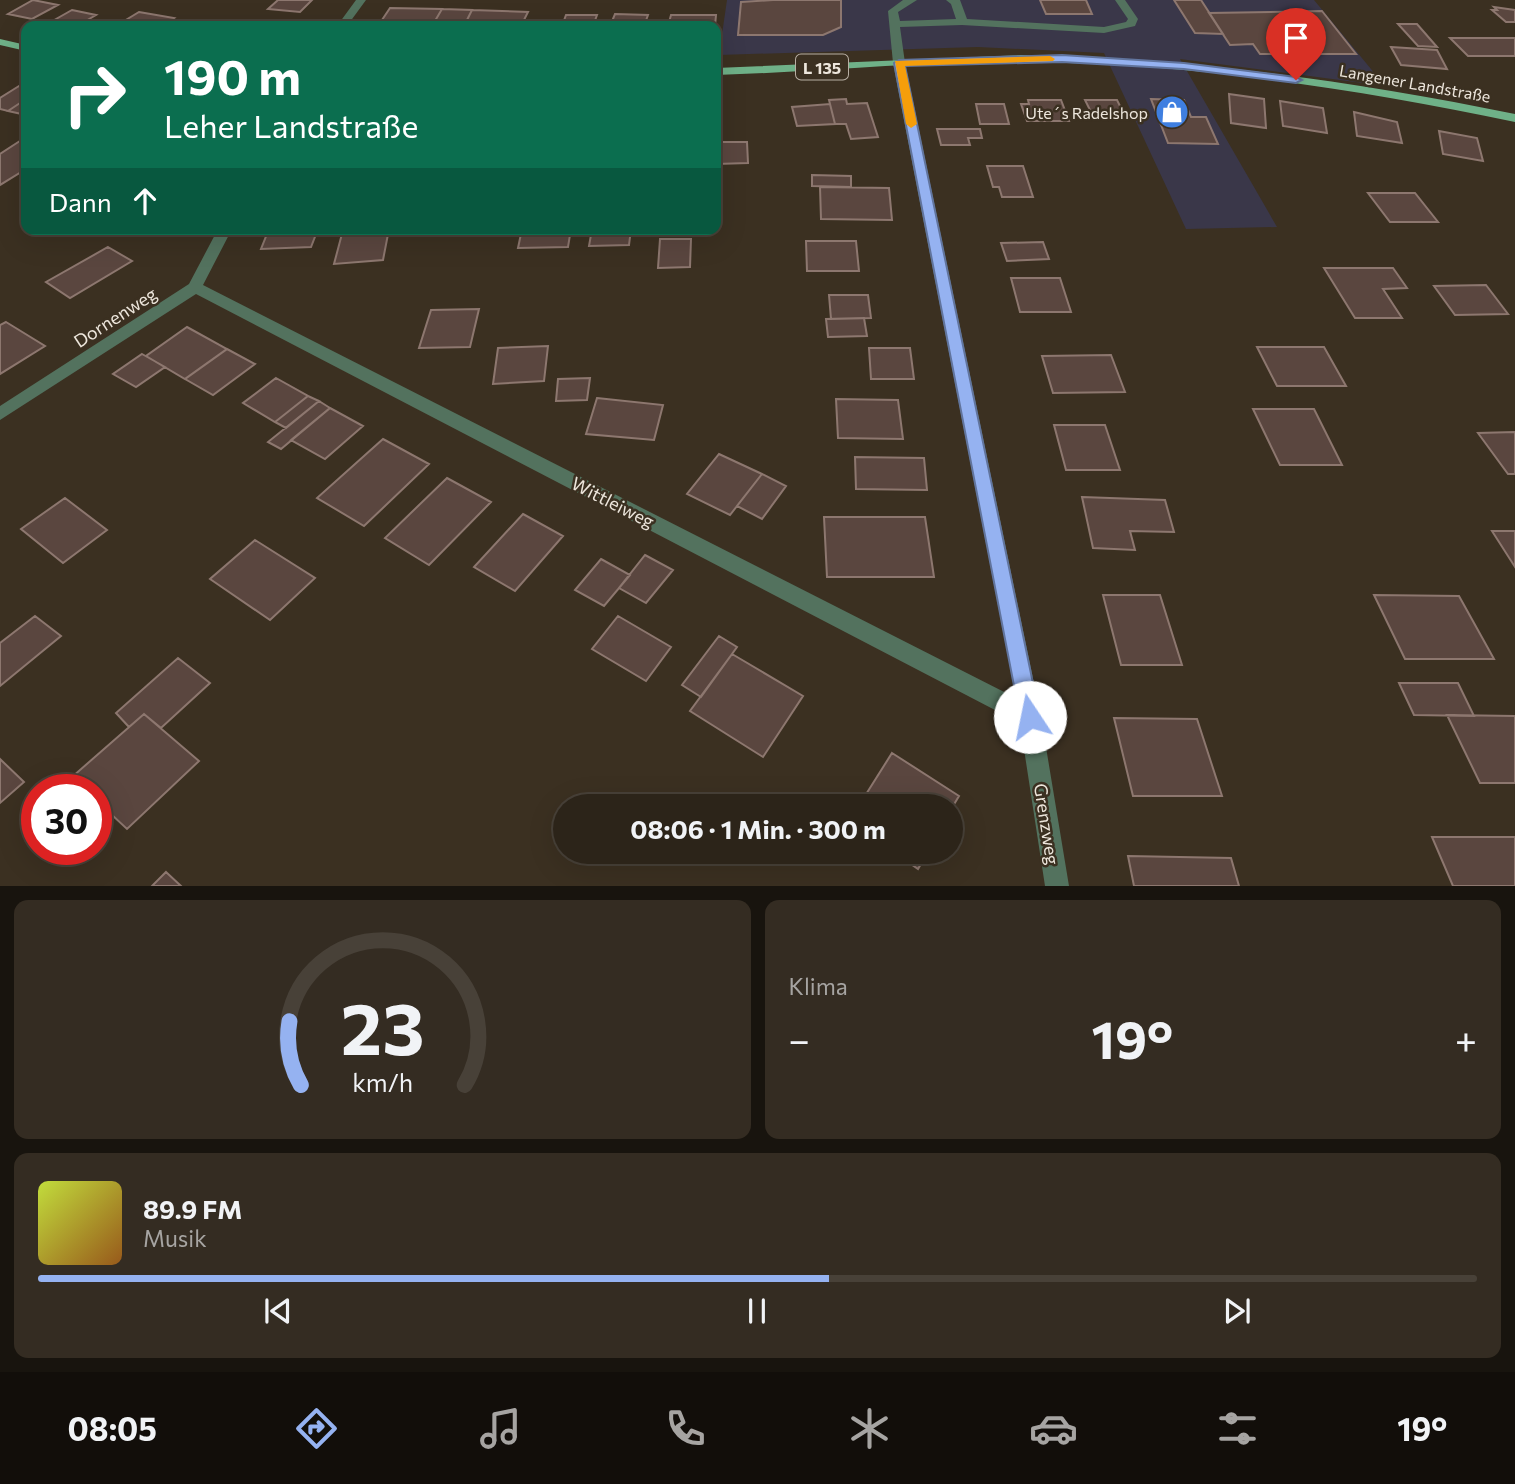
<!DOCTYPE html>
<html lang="de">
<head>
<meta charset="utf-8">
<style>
  :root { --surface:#2c2419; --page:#342c22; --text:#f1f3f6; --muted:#a6a4a2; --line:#484138; --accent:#95b2f1 }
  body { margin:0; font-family:Commissioner,sans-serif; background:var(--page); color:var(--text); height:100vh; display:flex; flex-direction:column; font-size:26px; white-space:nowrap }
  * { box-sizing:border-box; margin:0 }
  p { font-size:23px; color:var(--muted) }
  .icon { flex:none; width:38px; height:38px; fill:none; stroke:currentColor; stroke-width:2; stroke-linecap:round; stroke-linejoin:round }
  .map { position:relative; height:886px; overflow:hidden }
  .panel { display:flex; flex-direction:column; gap:14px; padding:14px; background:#18140e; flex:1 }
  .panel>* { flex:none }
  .banner { position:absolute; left:21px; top:21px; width:700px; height:214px; border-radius:14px; box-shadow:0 7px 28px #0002,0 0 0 2px var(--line); background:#0b6e4f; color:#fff; overflow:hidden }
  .speed { position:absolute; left:21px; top:774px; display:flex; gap:14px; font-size:35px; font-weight:700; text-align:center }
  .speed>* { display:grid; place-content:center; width:91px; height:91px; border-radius:50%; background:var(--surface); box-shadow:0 7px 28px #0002,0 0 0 2px var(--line); line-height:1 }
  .speed .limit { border:10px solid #d22; background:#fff; color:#111 }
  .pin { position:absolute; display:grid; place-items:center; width:60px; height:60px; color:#fff; margin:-72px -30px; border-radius:50% 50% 50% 0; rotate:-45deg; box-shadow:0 0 7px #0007 }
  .pin .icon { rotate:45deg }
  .me { position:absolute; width:77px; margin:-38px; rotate:349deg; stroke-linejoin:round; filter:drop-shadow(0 0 5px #0008) }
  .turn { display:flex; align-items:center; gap:24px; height:147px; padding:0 28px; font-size:32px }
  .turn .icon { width:91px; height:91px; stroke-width:2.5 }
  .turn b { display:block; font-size:49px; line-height:60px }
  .then { display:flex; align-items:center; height:66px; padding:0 28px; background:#0003; gap:14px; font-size:26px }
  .big { font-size:52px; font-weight:700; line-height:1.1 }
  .panel .tile { flex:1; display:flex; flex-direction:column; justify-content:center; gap:10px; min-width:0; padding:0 24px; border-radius:14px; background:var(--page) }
  .panel .dial { align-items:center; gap:0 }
  .dial svg { height:182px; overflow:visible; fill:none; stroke:var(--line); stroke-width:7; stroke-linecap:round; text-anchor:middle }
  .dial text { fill:var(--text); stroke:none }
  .song { display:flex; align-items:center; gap:21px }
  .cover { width:84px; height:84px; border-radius:10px; background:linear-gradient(135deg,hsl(70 70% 55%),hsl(30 70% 35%)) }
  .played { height:7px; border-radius:4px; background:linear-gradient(90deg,var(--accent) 55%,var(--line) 55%) }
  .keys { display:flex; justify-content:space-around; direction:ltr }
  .heat { display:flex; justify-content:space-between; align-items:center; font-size:38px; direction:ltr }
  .panel .tiles { flex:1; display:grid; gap:14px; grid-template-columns:1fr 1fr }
  .tile:last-child { grid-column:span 2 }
  .trip { position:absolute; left:553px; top:794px; width:410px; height:70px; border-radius:35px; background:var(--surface); box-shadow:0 7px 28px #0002,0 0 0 2px var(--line); font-weight:700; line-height:70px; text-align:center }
  .tabs { display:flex; height:112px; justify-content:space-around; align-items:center; background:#120e0a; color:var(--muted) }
  .tabs .icon { width:49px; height:49px }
  .tabs .selected { color:var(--accent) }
  .tabs b { font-size:32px; color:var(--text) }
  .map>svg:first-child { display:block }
  .commercial { fill:#3a3749 }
  .building { fill:#5a463f; stroke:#8d776f; stroke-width:2 }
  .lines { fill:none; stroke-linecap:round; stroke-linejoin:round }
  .lane { fill:#53725e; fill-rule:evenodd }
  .street { fill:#53725e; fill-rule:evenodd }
  .primary { fill:#6fb188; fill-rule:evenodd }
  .route { fill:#95b2f1; stroke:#61749d; stroke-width:2 }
  .slow { fill:#f59e0b }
  .labels { text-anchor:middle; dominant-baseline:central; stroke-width:5; stroke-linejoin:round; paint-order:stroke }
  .shield { fill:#3b3021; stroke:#b8afa4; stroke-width:2 }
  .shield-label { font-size:16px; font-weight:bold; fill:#ede6dc }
  .far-street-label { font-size:16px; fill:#ede6dc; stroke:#3b3021 }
  .far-poi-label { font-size:16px; fill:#ede6dc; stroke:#3b3021; text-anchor:end }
  .street-label { font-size:18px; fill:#ede6dc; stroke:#3b3021 }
</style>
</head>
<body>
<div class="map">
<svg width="1515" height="886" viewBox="0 0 1515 886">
  <rect width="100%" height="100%" fill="#3b3021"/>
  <path class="commercial" d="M727,0H1314L1385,86L1180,59L1277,227L1186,229L1104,53L978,47L719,55Z"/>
  <path class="building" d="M33,0L58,5L32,19L8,14Z
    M278,0H312L300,12L268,9Z
    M773,0H841V27L823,35H738L741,2Z
    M1040,0H1086L1092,14H1046Z
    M1174,0H1201L1223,34L1195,33Z
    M1494,7L1515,10V22H1506L1492,10H1497Z
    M390,8L442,9L432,26H378Z
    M442,9L472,10L464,26H432Z
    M72,10L96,15L77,26L49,23Z
    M472,10L528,12L521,26H464Z
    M1322,11L1356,54H1260L1253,44L1230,45L1209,13Z
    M139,12L174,18L162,26H116Z
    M615,14L648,15L644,26H610Z
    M566,15H597L593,26H562Z
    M671,15H716L715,26H668Z
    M271,20L311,26H266Z
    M1398,24H1417L1437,47L1418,46Z
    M1450,38H1515V56H1468Z
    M1391,47L1437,50L1447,69L1401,65Z
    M19,86L26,88V99L8,111L0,109V98Z
    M1229,94L1264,99L1266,128L1231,123Z
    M26,99V115L8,111Z
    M846,99L847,104L867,103L878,137L851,139L846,124H835L829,100Z
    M1151,99L1184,100L1191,117H1206L1218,144L1168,143Z
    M1028,100H1061L1069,121H1027L1021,104H1029Z
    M1085,100H1117L1126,118H1094Z
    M1280,101L1323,108L1327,133L1283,126Z
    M830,104L835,124L797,126L792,107Z
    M976,104H1004L1009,124H980Z
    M1354,112L1397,122L1402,143L1357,136Z
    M937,129H980L982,138H968L970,145H941Z
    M1439,131L1477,138L1483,161L1443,154Z
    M26,137V169L0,185V154Z
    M716,142H747L748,163L716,164Z
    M987,166H1023L1033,197H1002L999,187H993Z
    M812,175L851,176V187L812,186Z
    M820,187L889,188L892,220L821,219Z
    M1368,193H1415L1438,222H1390Z
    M269,229H318L311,247L261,249Z
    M389,229L383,260L334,264L343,230Z
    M522,229H571L568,247L518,248Z
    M592,229H631L629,245L589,246Z
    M660,239H691L690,267L658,268Z
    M806,241H856L859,271H807Z
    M1043,242L1049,259L1007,261L1001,243Z
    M108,247L132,261L70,298L46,282Z
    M1324,268H1393L1407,288L1383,289L1402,318H1355Z
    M1011,278H1060L1071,312H1020Z
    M1486,285L1508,314L1455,315L1434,286Z
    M829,295H868L871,318L831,319Z
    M479,309L470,347L419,348L431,310Z
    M864,318L867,336L828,337L826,319Z
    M6,322L45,346L0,374V325Z
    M187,327L227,349L185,379L146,356Z
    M548,346L544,381L493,384L498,348Z
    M1257,347H1324L1346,386H1277Z
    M869,348H910L914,379H871Z
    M227,349L255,364L213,395L185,379Z
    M142,354L165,367L136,387L113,374Z
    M1111,355L1125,392L1053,393L1042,356Z
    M276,378L308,396L275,422L243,403Z
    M590,378L587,400L556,401L558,379Z
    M308,396L319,401L286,428L275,422Z
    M597,398L663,405L654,440L586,434Z
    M836,399L898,400L903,439L838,438Z
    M319,401L330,408L281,449L268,442Z
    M330,408L363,426L325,459L291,440Z
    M1253,409H1314L1342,465H1280Z
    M1054,425H1105L1120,470H1066Z
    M1515,432V474H1508L1478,433Z
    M383,439L429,464L364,526L317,498Z
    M719,454L762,474L730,515L687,494Z
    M855,457L924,458L927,490L856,489Z
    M762,474L786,486L762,519L737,506Z
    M447,478L491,502L429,565L385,538Z
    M1082,497L1165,500L1174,532L1130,531L1135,550L1093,548Z
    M65,498L107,530L63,563L21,529Z
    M523,514L563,536L515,591L474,567Z
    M824,517H925L934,577H827Z
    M1492,531H1515V567Z
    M255,540L315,578L270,620L210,579Z
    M645,555L673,570L646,603L619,588Z
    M601,559L630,575L604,606L575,590Z
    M1103,595H1160L1182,665H1121Z
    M1374,595L1459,596L1494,659H1405Z
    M35,616L61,636L0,686V643Z
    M618,616L671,647L646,681L592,649Z
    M719,636L737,647L701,697L682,685Z
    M732,654L803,696L763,757L690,711Z
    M178,658L210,683L161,728L144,714L129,727L116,713Z
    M1399,683H1458L1474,716L1414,715Z
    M144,714L199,761L127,829L96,800V789H84L72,777Z
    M1447,715L1515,716V783H1480Z
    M1114,718L1197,719L1222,796H1133Z
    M892,753L959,796L950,811V807H858Z
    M0,759L24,782L0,803Z
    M1432,837H1515V886H1453Z
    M894,852H928L918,869Z
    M1128,856L1231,858L1239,886H1134Z
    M166,872L181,886H152Z"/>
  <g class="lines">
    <path class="lane" d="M903,0H917L898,12L900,21L956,19L951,4L946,0H960L967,19L1104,27L1126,22L1128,19L1115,0H1125L1138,19L1135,26L1104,33L962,25L900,27L905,63L899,66L893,63L888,11Z"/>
    <path class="street" d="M356,0H366L347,26H337Z
      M899,60L905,63L1041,717L1069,886H1045L1020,723L196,294L0,420V406L189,284L218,229H232L203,285L1016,698L893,63Z"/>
    <path class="primary" d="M0,39L26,45V51L0,45Z
      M1021,55C1188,58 1352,81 1515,114V122C1353,88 1188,63 1022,62C920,61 818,72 716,75V68Z"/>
  </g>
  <path class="route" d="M1062,55L1184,63L1296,77L1302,80L1296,83L1184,69L1062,62L905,66L1040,717L1037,724L1030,727L1023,724L1020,717L894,63L899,60Z"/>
  <path class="slow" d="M1050,56L1055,59L1053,61L905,66L917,124L911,128L906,124L895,61Z"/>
  <defs>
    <symbol id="shop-disc" viewBox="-11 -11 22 22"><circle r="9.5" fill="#3f7fe0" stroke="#3b3021"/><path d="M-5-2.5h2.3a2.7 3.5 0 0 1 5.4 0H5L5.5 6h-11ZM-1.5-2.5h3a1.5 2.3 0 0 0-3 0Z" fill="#fff"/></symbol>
  </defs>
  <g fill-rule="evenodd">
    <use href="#shop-disc" x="1153" y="93" width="38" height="38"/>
  </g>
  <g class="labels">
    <rect class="shield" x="796" y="54.5" width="52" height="25" rx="5"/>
    <g class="shield-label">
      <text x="822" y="67">L 135</text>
    </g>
    <g class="far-street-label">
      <text transform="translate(1415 83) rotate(10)">Langener Landstraße</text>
    </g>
    <g class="far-poi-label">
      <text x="1148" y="112">Ute´s Radelshop</text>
    </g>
    <g class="street-label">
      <text transform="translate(115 317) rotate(-33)">Dornenweg</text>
      <text transform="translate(613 502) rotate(27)">Wittleiweg</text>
      <text transform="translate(1047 824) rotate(81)">Grenzweg</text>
    </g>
  </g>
</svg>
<div class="speed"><div class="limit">30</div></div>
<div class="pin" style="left:1296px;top:80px;background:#d93025"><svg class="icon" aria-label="arrive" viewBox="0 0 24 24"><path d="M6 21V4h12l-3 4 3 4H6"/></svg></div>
<svg class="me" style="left:1030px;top:717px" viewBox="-20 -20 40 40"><circle r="19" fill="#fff"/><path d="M0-13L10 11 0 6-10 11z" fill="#95b2f1"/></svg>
<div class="trip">08:06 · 1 Min. · 300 m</div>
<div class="banner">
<div class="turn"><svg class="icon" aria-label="right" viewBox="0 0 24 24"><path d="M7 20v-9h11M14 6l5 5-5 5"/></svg><div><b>190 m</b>Leher Landstraße</div></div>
<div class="then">Dann<svg class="icon" aria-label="ahead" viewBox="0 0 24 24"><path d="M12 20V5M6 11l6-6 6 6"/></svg></div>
</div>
</div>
<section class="panel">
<div class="tiles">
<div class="tile dial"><svg viewBox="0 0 100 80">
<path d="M14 69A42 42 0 1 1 86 69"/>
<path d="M14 69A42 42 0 0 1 9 41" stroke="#95b2f1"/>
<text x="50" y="56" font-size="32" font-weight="700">23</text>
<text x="50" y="72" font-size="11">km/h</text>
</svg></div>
<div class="tile"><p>Klima</p>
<div class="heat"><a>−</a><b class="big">19°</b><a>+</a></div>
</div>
<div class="tile">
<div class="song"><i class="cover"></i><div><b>89.9 FM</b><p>Musik</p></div></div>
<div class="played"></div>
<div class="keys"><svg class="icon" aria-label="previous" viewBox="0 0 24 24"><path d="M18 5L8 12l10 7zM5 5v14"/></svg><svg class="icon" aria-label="pause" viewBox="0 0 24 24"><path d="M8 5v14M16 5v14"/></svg><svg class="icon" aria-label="next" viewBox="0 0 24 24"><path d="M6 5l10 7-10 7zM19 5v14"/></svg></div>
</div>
</div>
</section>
<nav class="tabs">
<b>08:05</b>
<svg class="icon selected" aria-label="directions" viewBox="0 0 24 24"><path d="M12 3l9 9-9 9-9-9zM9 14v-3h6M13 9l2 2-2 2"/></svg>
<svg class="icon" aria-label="music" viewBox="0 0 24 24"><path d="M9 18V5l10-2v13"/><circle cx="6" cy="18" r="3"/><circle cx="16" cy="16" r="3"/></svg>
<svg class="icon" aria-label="phone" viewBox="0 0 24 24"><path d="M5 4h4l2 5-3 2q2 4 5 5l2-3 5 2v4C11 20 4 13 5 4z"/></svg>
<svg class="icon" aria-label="climate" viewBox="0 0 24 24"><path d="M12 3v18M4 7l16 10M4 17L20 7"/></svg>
<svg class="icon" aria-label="car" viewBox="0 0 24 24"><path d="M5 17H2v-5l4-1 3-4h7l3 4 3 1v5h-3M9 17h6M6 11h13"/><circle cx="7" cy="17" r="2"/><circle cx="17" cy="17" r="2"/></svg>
<svg class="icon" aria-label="filters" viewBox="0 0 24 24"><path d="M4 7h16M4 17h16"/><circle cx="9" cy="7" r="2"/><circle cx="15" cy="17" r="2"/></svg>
<b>19°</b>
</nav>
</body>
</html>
